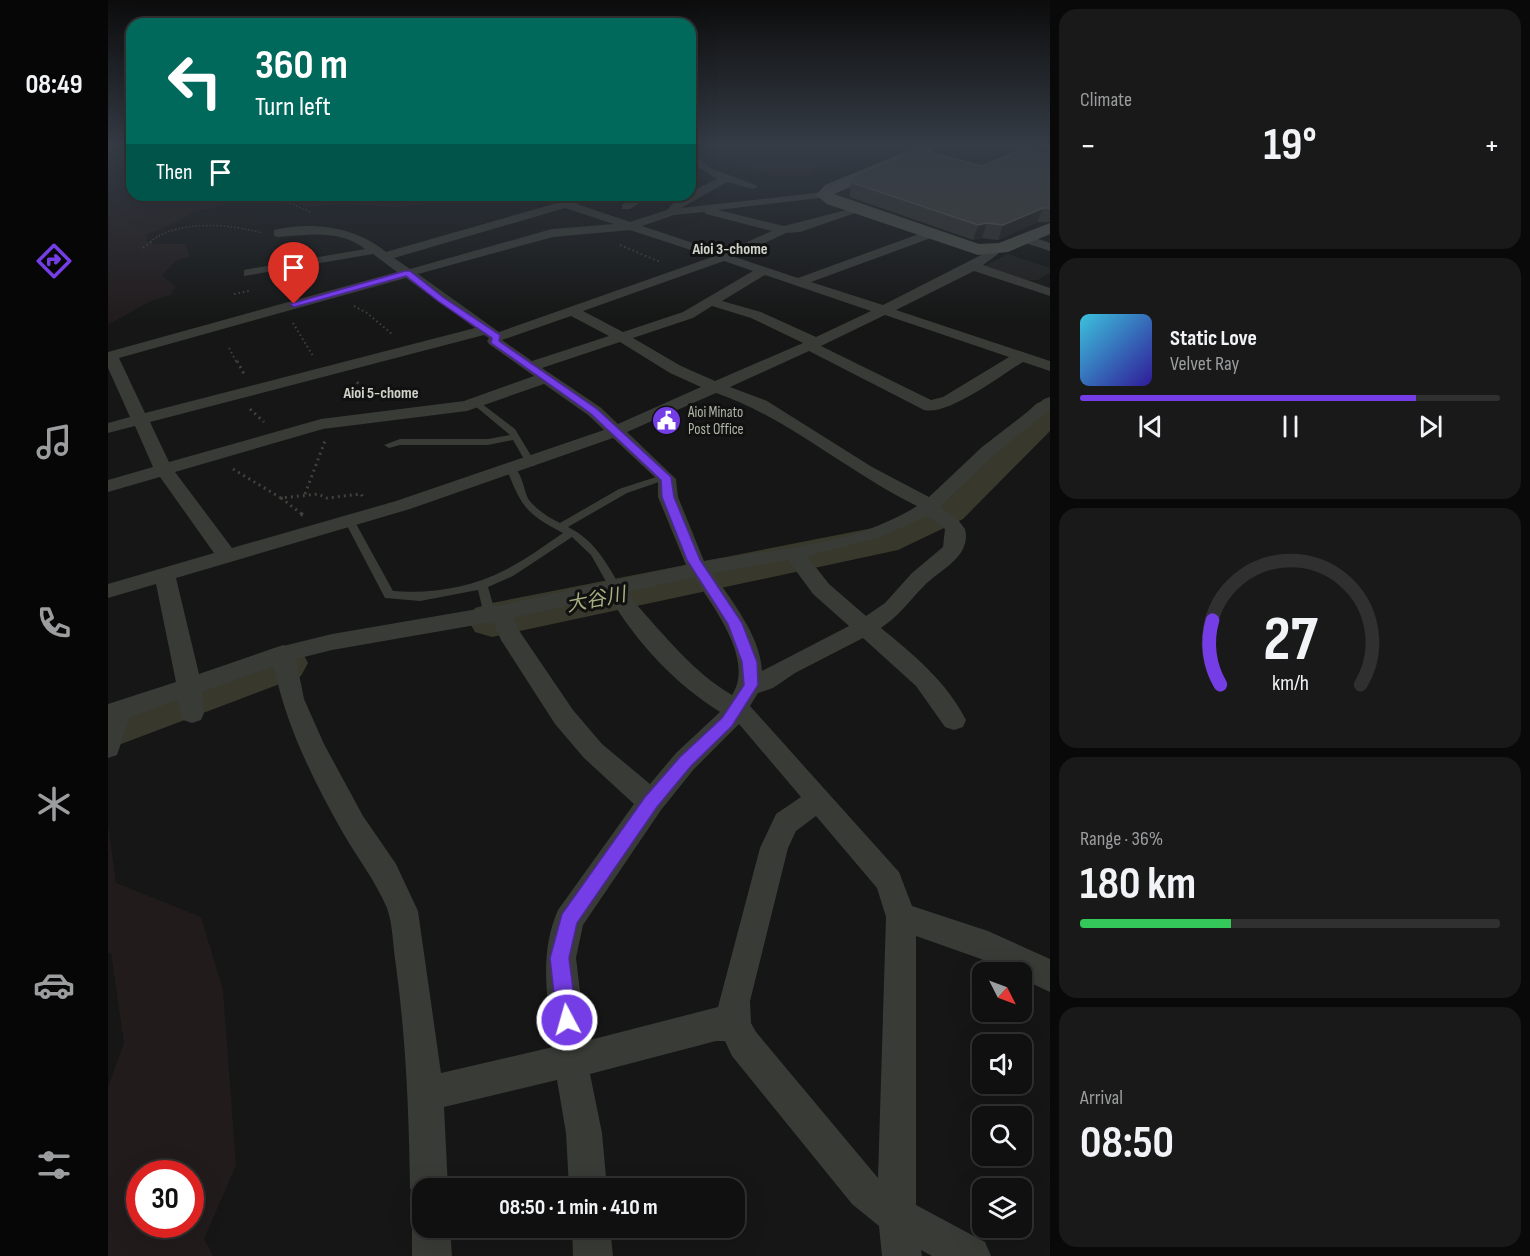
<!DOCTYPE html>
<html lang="en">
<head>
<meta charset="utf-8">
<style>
  :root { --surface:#101010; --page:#191919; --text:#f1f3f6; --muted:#9c9d9f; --line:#303030; --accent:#743de5 }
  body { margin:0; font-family:"Sofia Sans Condensed","Noto Sans JP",sans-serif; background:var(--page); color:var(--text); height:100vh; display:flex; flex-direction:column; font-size:22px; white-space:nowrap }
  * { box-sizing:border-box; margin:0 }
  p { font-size:20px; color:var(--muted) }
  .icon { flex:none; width:33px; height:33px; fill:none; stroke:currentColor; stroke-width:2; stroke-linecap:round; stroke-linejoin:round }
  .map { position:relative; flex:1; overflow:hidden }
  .drawer { display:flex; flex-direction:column; gap:9px; padding:9px; background:#090909; width:480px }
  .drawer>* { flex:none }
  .top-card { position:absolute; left:18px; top:18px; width:570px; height:183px; border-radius:18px; box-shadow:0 6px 24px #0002,0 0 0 2px var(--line); background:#00695c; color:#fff; overflow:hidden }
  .needle { width:39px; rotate:132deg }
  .buttons { position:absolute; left:864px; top:962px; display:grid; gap:12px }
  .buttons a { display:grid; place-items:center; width:60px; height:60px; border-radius:12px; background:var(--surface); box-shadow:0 6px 24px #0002,0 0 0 2px var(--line); font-size:30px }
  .speed { position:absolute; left:18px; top:1160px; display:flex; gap:12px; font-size:30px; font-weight:700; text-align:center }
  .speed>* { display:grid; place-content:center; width:78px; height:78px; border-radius:50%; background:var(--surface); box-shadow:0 6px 24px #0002,0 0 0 2px var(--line); line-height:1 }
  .speed .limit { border:9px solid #d22; background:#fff; color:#111 }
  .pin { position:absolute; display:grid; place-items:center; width:51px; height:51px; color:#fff; margin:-62px -26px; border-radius:50% 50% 50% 0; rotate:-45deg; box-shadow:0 0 6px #0007 }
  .pin .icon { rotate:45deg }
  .me { position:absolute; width:66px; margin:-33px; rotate:354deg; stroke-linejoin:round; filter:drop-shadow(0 0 4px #0008) }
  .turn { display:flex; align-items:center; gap:21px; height:126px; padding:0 30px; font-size:27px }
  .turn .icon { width:78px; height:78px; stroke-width:2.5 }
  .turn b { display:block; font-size:42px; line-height:51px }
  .then { display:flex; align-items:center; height:57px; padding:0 30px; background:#0003; gap:12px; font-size:22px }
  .big { font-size:45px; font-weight:700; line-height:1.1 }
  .drawer .widget { flex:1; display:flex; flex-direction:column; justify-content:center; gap:9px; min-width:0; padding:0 21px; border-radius:18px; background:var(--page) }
  .drawer .dial { align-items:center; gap:0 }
  .dial svg { height:156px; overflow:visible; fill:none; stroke:var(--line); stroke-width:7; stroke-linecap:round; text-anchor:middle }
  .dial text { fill:var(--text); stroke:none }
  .song { display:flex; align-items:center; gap:18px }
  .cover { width:72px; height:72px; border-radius:9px; background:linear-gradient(135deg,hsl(190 70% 55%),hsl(250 70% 35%)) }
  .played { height:6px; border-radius:3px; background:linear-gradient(90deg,var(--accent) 80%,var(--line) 80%) }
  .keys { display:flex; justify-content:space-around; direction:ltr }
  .heat { display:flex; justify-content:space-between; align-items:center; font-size:33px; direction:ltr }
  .charge { height:9px; border-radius:4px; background:linear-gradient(90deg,#34c759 36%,var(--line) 0) }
  .trip { position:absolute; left:304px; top:1178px; width:333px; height:60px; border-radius:18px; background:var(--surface); box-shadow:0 6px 24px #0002,0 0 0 2px var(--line); font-weight:700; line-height:60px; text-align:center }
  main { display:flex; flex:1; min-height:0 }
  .tab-bar { display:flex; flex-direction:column; width:108px; justify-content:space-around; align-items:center; background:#060606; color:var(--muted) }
  .tab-bar .icon { width:42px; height:42px }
  .tab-bar .current { color:var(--accent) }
  .tab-bar b { font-size:27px; color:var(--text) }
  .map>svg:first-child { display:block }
  .built { fill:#1f201e }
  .green { fill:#211b1c; fill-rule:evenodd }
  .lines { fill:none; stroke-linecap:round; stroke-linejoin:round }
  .river { fill:#38392c; fill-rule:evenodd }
  .path-far3 { stroke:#40423c; stroke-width:1.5; stroke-dasharray:1.5 2; stroke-linecap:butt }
  .path-far2 { stroke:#40423c; stroke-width:2; stroke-dasharray:1.5 3; stroke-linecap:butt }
  .path-far1 { stroke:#40423c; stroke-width:3; stroke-dasharray:2 4; stroke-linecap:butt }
  .path { stroke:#40423c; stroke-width:4; stroke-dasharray:3 4.5; stroke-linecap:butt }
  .lane { fill:#383b36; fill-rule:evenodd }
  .street { fill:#383b36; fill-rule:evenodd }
  .secondary { fill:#484b44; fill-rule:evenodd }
  .wall { fill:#30312e }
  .shaded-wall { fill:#1f201f }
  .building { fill:#3e3f3b; stroke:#50524c; stroke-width:1.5 }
  .route { fill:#743de5; stroke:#4b2895; stroke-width:1.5 }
  .labels { text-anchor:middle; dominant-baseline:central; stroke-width:6; stroke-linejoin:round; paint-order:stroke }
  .far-poi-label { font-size:15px; fill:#b1b6a7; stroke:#101110; text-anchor:start }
  .far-neighbourhood-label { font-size:16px; font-weight:bold; fill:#ced2c8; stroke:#101110 }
  .water-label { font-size:20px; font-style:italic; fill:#a9ae80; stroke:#101110 }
</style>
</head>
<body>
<main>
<nav class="tab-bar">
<b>08:49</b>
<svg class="icon current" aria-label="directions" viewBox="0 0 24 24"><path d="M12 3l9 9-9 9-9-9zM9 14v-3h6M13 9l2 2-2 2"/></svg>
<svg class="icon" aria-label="music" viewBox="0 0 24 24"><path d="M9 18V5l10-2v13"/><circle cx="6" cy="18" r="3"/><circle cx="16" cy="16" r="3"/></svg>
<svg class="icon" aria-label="phone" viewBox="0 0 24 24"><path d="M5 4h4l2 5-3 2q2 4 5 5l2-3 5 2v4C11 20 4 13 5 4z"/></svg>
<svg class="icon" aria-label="climate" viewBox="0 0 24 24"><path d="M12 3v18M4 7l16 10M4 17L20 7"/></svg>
<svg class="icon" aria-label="car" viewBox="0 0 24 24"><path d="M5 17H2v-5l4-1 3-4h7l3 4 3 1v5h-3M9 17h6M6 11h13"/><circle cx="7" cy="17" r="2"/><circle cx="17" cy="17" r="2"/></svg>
<svg class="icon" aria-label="filters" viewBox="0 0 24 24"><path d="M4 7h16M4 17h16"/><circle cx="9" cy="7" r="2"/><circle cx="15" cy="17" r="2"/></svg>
</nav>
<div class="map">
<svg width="942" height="1256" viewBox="0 0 942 1256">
  <rect width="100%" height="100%" fill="#151615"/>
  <path class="built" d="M900,254L942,268V273L930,280H917L874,267Z"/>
  <path class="green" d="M0,146H24V195H128C116,210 98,207 81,215C65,224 57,228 38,234V241L46,244H78L81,256L68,261L54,275L67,286L63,295L43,301L0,325Z
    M587,146H778L710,166L701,175L687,178L662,175L639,166L627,156L610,152L585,151Z
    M207,195H350L311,205L289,207L232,204L197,207L185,201Z
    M0,824L8,883L93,917L115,990L128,1165L96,1239L105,1256H0V1087L16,1043L3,953H0ZM32,1173H82V1224H32Z"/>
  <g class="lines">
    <path class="river" d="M942,400V431L855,519L790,550L384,637L367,632L360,620L367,608L384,603L765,528L825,501L929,403Z
      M175,645L193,650L200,663L193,676L0,749V706Z"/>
    <path class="path-far3" d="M157,195L161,201L182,203L202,212
      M42,242C71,219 121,224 154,233"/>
    <path class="path-far2" d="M512,245L552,262
      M35,248L44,241
      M126,294L141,291
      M246,306L259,313L285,335
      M185,323L205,356
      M121,348L129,363"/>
    <path class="path-far1" d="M129,361L136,374
      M249,382L262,400
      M142,409L156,422
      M125,469L173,498L210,494L219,498L253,494L255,497
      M197,494L217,441
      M173,498L195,515"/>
    <path class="path" d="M193,514L195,515"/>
    <path class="lane" d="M369,400L407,429L428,464L426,466H420L405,440L380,445H292L281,448L276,445L292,439H380L402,435L366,405V401Z
      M404,467C415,472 415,490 421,500C429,510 440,517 452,523L511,489L554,475H560V479L519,493L460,527C488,541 498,563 514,589L512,592H504L483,555L464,537L405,576L380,587L388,615L386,618L382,619L376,615L370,590L312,601L277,598L236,520L237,518H245L246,520L285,591C322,594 363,588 397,570C417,560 436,546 455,533C419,514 414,508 399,470Z"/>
    <path class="street" d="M0,146H7L0,149Z
      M582,150L602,168L650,186L645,189L619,182L573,208L716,192L720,193V197L610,210L676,226L750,207L756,210L692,232L678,233L627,257L690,278L819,231L823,232V238L703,282L775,305L877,253L878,247H886L890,254L875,265L942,288V296L866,271L788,310L942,361V371L915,362C893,375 841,416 816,410L701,351L622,387L659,401L764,467L821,497L874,447L936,399L942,397V410L886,455L832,507L848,517L857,529C864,557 831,570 816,586C801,601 791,616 773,628C805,654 839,682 858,720L855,727L846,730L837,727L808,686L755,638L687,673L665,688L650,693L642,706L791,872L804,906L880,931L942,959V992L914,979V972H900L873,959L808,936V1205L877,1242L883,1256H824L813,1250L814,1256H774L771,1226L744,1204L624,1056L617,1041H608L482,1074L494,1133L499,1188H461L458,1133L449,1080L336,1107L340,1188H315V1204L308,1201L302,1188C301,1114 298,1040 288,966C285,948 285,925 279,908C267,880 250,859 235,833C206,782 177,724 166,666L94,692L96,713L93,720L84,723L75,720L70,700L22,717L9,755L0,758V704L68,682L48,584L0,598V584L106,553L52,477L0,492V480L45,467L27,426L0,433V423L22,417L0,368V352L289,272L265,254L136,276V270L141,269L257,249C231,229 201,235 170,237L166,236V230C205,221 248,227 278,252L449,203L440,195H452L460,200L476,195H493L469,204L522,222L559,210L569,199L582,195V192L609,179L582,162ZM457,208L506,224L444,229L302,269L286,258ZM596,212L598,214L664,231L615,253L534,226L566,215ZM522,230L604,257L391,332L310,274L445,237ZM616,261L645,271L575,312L515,332L475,311ZM657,275L763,311L708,337L653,312L614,301ZM298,278L367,328L37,413L11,358ZM604,306L643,318L695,343L607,381L573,366L525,338L585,318ZM777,315L901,357L835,397L823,400L713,346ZM463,316L501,336L424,361L394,340ZM376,335L381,338L379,341L381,344L426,376L356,401L213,419L61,462L42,422ZM512,342L562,373L593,387L510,424L492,407L434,368ZM436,384L480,415L496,430L288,501L124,548L67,472L215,429L359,411ZM608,393C677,416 741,473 809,506C749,545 666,549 596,561L570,497L568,479L519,432ZM505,438L550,480V497L578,565L393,605L224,634L167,648L91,674L68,578L302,509ZM819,516L837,529L835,547L804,573L777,603L758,616L721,584L699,556L773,537ZM680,560L705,594L741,626L654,671C652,635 624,602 605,573ZM586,577C605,607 647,660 624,695C585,672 558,637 528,604L520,592ZM501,596C528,642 567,684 612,712L568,753L542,784L494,744L465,710L412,632L406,618ZM385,622L393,640L447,724L476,758L526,804L450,910C430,956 440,999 445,1047L333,1073L310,911L288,864L255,816L216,744L196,699L188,659L224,650ZM631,724L693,797L668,814L652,848L610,1007L478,1041L468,958L475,925L553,810L586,769ZM708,816L769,888L778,917L770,1178L648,1032L643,1023L642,1001L680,848L688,831Z
      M530,195H543L522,209H514V205Z
      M918,235L942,243V251L914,242V236Z
      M315,1211V1227H342L344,1256H304V1227L309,1213Z
      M464,1227H502L505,1256H465Z"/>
    <path class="secondary" d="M812,146H829L815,156L726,194L871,244L891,243L942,223V234L900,252L870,255L719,204L708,195L717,185Z"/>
  </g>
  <path class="wall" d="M942,155V222H929L890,240L874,238L865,240L742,197V190L745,176L874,166Z"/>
  <path class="shaded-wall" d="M935,208L929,222L890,240L895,225Z
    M879,223L874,238L865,240L870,225Z"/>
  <path class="building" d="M811,149L874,166L916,149L942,155V208H935L895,225L879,223L870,225L745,183V176Z"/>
  <linearGradient id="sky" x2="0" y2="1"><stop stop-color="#0c0c0c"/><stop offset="0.45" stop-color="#353c46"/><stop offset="1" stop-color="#353c46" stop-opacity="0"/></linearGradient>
  <rect width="942" height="322" fill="url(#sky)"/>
  <path class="route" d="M297,271H302L336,298L392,335L391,341L489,409L563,477L566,497L592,560L634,623L649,662L650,685L624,726L583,766L549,807L469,923L461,958L469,1020L466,1028L459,1030L451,1028L449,1020L442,958L454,914L537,797L572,757L614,718L636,685L634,662L620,624L579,560L554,497L553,480L482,413L383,343L384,338L330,301L298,276L186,307L182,304Z"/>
  <defs>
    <symbol id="civic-disc" viewBox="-11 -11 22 22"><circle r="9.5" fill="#743de5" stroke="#101110"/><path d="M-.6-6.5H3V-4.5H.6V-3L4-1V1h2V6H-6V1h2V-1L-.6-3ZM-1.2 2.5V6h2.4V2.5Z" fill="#fff"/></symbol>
  </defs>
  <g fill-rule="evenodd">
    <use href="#civic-disc" x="542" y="404" width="33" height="33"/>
  </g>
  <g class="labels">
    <g class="far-poi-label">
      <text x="580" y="412">Aioi Minato<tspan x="580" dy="17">Post Office</tspan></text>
    </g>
    <g class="far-neighbourhood-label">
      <text x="622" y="249">Aioi 3-chome</text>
      <text x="273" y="393">Aioi 5-chome</text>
    </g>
    <g class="water-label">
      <text transform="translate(488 600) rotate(-11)">大谷川</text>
    </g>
  </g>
</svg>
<div class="buttons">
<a><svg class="needle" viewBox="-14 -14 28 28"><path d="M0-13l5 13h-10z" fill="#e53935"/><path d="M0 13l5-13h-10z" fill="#9c9d9f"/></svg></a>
<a><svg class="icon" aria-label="sound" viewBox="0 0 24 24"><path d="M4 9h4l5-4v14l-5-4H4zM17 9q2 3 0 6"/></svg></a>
<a><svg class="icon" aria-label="search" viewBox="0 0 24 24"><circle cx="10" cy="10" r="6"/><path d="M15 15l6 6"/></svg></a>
<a><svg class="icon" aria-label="layers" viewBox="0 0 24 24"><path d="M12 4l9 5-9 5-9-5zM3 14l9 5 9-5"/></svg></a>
</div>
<div class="speed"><div class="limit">30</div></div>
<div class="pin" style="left:186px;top:304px;background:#d93025"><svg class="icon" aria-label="arrive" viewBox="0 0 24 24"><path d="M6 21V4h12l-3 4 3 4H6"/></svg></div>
<svg class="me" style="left:459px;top:1020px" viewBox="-20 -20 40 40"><circle r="17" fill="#743de5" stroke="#fff" stroke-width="3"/><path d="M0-11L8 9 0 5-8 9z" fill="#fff"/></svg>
<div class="trip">08:50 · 1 min · 410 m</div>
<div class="top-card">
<div class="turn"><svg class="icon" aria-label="left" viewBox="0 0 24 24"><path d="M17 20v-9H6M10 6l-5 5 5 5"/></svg><div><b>360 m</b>Turn left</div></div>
<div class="then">Then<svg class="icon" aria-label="arrive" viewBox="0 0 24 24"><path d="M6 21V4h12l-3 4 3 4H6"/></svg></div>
</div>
</div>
<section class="drawer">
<div class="widget"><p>Climate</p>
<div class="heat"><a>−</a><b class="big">19°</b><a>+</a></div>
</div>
<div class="widget">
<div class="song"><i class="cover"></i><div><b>Static Love</b><p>Velvet Ray</p></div></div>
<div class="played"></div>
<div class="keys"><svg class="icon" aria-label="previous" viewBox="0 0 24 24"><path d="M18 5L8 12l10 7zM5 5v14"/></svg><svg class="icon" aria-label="pause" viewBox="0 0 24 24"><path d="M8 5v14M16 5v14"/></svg><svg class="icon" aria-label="next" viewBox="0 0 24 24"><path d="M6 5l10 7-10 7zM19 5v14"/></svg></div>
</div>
<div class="widget dial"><svg viewBox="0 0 100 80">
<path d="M14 69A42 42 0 1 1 86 69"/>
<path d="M14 69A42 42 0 0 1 10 36" stroke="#743de5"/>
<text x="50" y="56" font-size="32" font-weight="700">27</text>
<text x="50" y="72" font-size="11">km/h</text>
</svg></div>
<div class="widget"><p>Range · 36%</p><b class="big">180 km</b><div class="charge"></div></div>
<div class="widget"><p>Arrival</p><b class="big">08:50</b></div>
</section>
</main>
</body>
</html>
